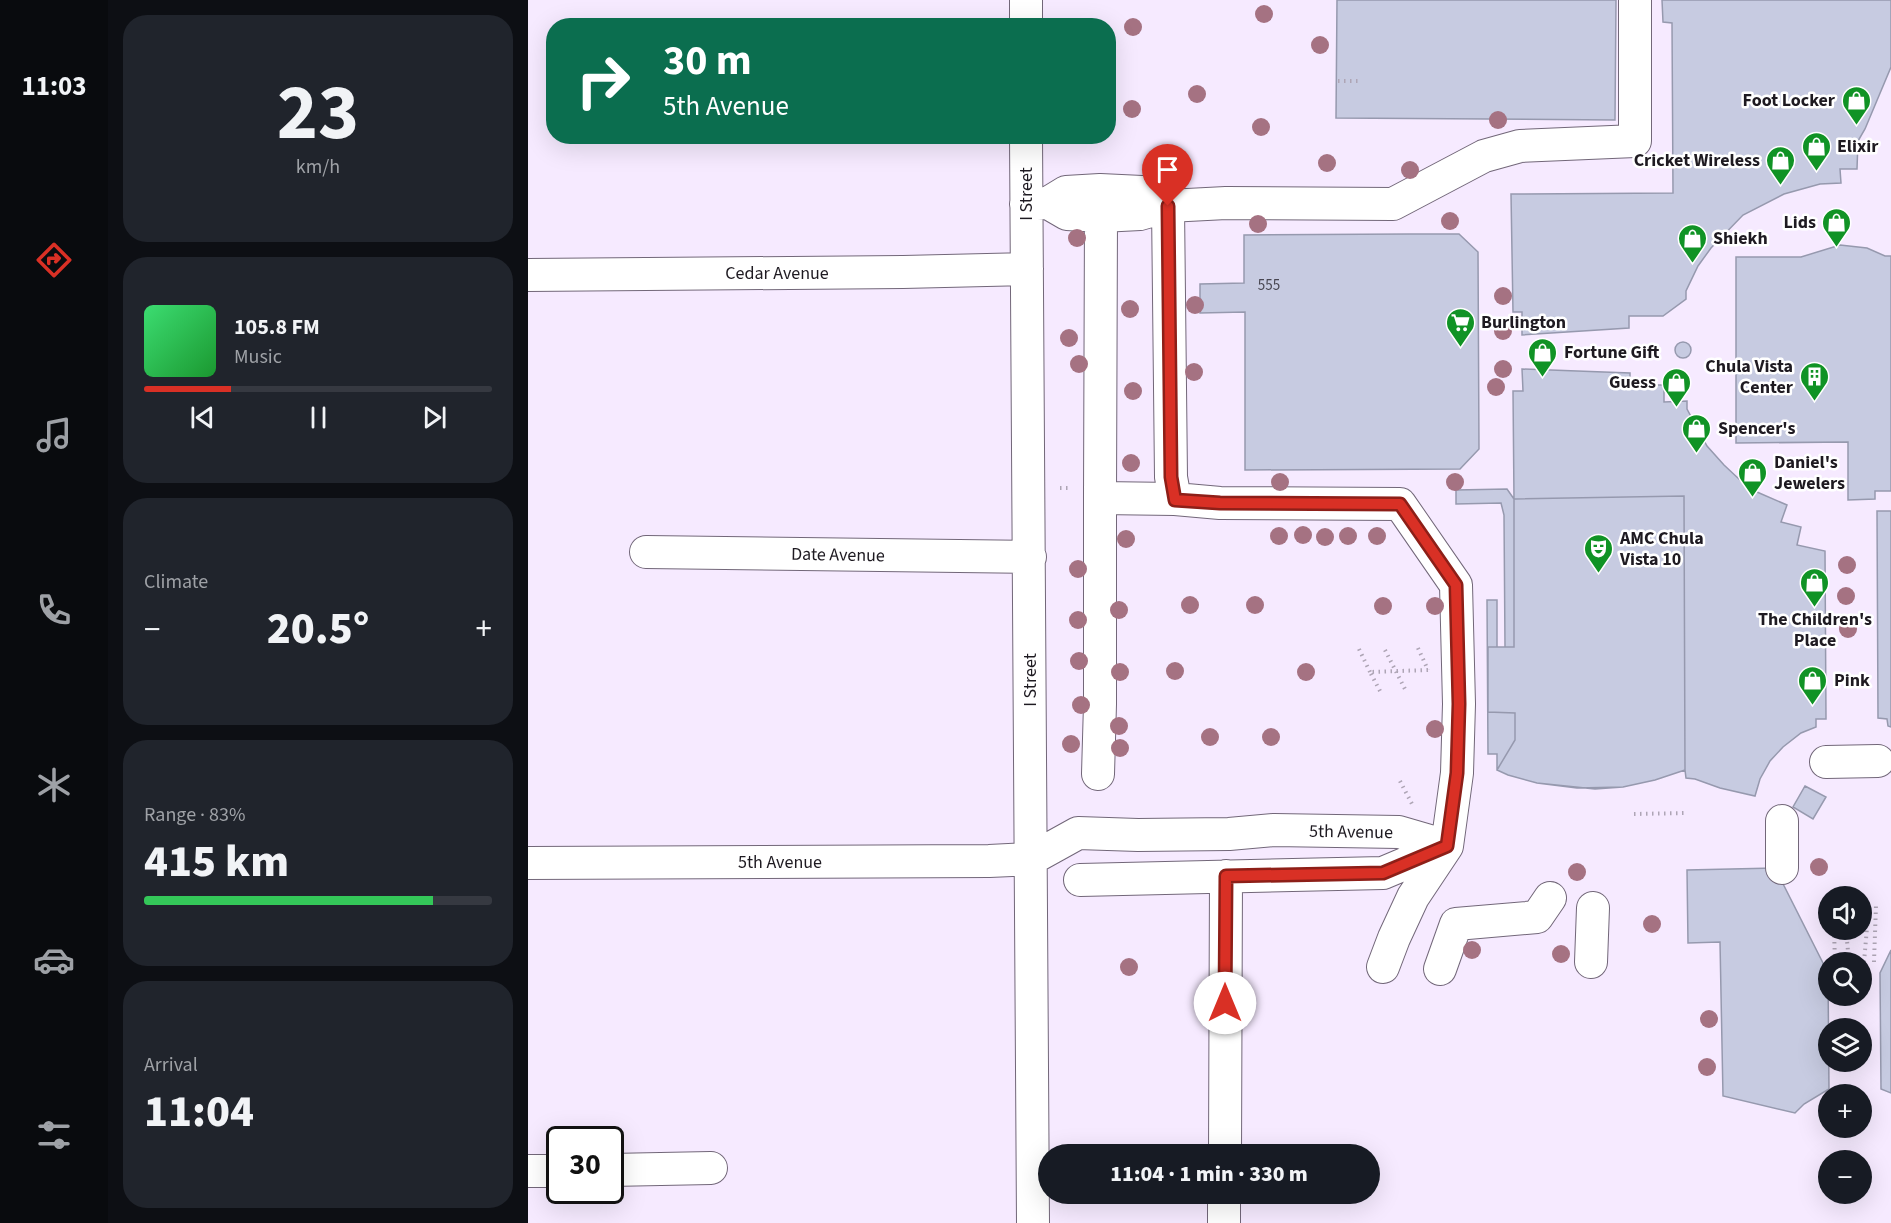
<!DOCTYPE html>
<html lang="en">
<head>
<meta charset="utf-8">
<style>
  :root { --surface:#171b24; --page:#20242c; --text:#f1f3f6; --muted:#9ea1a6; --line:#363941; --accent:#d93025 }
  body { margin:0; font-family:"Source Sans 3",sans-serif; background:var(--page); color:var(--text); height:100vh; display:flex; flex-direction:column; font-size:22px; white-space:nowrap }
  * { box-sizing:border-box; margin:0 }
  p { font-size:20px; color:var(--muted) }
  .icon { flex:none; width:33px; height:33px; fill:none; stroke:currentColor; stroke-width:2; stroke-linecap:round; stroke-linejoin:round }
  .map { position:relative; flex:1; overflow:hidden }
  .drawer { display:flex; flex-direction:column; gap:15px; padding:15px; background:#0d0f14; width:420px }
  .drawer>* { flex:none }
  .hud { position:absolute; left:18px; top:18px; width:570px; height:126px; border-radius:24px; box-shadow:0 6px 24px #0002; background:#0b6e4f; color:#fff; overflow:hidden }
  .fabs { position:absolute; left:1290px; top:886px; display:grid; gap:12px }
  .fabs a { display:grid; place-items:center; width:54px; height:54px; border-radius:50%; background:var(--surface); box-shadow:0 6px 24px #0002; font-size:30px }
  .speed { position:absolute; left:18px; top:1126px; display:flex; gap:12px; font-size:30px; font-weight:700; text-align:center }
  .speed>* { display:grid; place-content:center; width:78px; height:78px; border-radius:50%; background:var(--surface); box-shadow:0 6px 24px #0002; line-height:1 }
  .speed .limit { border:3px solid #111; border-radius:9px; background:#fff; color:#111 }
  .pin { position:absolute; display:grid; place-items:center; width:51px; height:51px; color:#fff; margin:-62px -26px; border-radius:50% 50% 50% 0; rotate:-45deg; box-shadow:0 0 6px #0007 }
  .pin .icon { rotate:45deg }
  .me { position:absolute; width:66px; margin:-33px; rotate:0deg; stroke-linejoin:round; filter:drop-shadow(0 0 4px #0008) }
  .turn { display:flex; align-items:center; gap:21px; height:126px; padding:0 18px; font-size:27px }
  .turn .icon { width:78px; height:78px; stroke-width:2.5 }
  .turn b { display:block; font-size:42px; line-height:51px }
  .big { font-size:45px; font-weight:800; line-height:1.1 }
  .drawer .widget { flex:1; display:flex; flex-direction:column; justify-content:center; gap:9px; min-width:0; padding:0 21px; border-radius:24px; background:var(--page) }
  .drawer .dial { align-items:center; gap:0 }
  .dial b { font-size:78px; line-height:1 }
  .song { display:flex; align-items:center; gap:18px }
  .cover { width:72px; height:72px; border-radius:9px; background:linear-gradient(135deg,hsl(140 70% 55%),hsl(130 70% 35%)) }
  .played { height:6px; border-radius:3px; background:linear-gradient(90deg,var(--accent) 25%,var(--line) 25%) }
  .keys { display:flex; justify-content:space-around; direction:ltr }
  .heat { display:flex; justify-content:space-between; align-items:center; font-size:33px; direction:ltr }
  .charge { height:9px; border-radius:4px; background:linear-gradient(90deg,#34c759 83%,var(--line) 0) }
  .trip { position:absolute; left:510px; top:1144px; width:342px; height:60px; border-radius:30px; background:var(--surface); box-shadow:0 6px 24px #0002; font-weight:800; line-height:60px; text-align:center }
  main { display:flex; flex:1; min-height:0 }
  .tabs { display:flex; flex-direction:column; width:108px; justify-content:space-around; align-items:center; background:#090b0e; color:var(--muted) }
  .tabs .icon { width:42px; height:42px }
  .tabs .active { color:var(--accent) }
  .tabs b { font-size:27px; color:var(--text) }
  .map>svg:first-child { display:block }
  .building { fill:#c7cbe1; stroke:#9699ae; stroke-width:1.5 }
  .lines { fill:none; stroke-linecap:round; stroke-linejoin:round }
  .minor-casing { stroke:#726779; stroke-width:34 }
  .path { stroke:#aea5b5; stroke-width:4; stroke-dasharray:1.5 4.5; stroke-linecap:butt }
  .minor { stroke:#fff; stroke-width:32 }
  .tree { fill:#a57282 }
  .route-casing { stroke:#8d1f18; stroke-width:15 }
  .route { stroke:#d93025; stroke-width:10 }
  .labels { text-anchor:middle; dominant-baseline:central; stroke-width:5; stroke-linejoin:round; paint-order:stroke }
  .number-label { font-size:15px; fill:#484651 }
  .poi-label { font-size:18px; font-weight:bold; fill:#1e1a21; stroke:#fff; text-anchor:start }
  .street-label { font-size:18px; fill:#1e1a21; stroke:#fff }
</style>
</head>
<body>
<main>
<nav class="tabs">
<b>11:03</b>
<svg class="icon active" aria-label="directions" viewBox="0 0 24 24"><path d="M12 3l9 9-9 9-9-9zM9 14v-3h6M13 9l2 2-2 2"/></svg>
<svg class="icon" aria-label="music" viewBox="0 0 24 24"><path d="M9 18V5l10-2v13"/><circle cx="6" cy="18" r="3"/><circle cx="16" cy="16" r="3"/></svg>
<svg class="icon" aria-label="phone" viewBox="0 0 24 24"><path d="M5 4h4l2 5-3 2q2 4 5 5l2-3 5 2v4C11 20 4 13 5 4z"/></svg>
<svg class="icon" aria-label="climate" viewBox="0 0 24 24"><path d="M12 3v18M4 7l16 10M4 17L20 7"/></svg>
<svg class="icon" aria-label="car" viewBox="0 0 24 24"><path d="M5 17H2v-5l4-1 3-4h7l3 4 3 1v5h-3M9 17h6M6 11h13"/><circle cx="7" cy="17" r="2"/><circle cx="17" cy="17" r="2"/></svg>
<svg class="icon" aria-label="filters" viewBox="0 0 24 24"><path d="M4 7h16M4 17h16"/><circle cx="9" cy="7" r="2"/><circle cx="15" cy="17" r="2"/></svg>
</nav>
<section class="drawer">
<div class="widget dial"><b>23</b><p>km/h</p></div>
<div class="widget">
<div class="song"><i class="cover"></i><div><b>105.8 FM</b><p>Music</p></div></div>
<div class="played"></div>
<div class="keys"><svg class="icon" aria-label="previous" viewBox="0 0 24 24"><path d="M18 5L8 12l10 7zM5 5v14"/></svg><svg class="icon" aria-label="pause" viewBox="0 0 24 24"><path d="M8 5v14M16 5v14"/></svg><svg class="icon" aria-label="next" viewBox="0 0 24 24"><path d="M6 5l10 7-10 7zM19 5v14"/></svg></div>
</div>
<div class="widget"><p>Climate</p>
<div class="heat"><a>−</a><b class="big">20.5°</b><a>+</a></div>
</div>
<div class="widget"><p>Range · 83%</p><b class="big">415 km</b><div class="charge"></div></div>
<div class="widget"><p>Arrival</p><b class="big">11:04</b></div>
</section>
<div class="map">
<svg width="1363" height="1223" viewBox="0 0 1363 1223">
  <rect width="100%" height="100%" fill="#f6eaff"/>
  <path class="building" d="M809,0H1088L1087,120L808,118Z
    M1134,0H1363V67L1337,129L1330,141L1329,169H1312L1313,183L1292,184L1256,194L1215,215L1183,248L1170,266L1158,291V299L1135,316H1101V328L994,335V312H985L983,194L1145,193L1144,23L1135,22Z
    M881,234H931L950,252L951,449L932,469L717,470V312L672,313V284L716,283V235Z
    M1312,245L1339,248L1357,256H1363V491H1347V499L1320,500V442L1208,443V257H1273Z
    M1147 350a8 8 0 1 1 16 0a8 8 0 1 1-16 0Z
    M994,369L1102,373V385H1136V402L1159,401V409L1179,446L1196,465L1212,480L1229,492L1259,505L1253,522L1273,527L1269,545L1297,551L1298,719H1288V727L1273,733L1255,747L1242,761L1232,779L1227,796L1192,788L1167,779L1158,778L1157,770L1127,780L1095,787L1049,788L1009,783L980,775L969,770V754H960L959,600H969V647H977L976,515L973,503L928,504V490L979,489L986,499L985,391H995Z
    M1156,496L1157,770L1127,780L1095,787L1067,789L1009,783L980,775L969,770L987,740V713L960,712V647H986V499Z
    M1349,511H1363V727L1360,726L1359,719L1350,718Z
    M1277,786L1298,797L1285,819L1265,807Z
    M1247,868L1300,973L1301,1089L1276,1104L1267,1113L1195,1096L1192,942L1160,943L1159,870Z
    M1363,950V1093L1353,1089L1352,973Z"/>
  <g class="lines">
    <defs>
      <path id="minor" d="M498,0V26
        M498,136L505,1223
        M520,203L539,214L573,216L612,214L640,206
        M498,204L520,203L538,192L572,190L614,192L640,206
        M573,216L572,498L647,499
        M0,275L375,272L499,269
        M118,552L502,557
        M1298,762L1350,761
        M570,774L572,704V498
        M0,863L461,861L503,859L550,833L610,835L701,834L746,830L871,832L919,846
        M1254,868V821
        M552,880L855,873L919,846
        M1063,962L1065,908
        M855,967L866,938L885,897L919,846L929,773L931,704L928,585L872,504L692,503L647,499L643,477L640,206L698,203L865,204L956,156L992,146L1107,141V0
        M912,969L928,924L1009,917L1022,898
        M697,1155L698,876
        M82,1170L183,1168
        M0,1171H32
        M696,1223V1194"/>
    </defs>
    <use href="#minor" class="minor-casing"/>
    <path class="path" d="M810,81H830
      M532,488H544
      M890,648L900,670
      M831,649L842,672
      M857,650L878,691
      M852,691L842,672L900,670L901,672
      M872,781L884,804
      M1106,814L1157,813
      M1306,930L1307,962
      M1318,930L1321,962
      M1336,962L1341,905
      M1346,962L1348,905"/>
    <use href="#minor" class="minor"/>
  </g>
  <g class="tree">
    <circle cx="736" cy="14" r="9"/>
    <circle cx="605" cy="27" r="9"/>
    <circle cx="792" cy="45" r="9"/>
    <circle cx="669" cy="94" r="9"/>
    <circle cx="604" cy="109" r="9"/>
    <circle cx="970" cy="120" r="9"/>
    <circle cx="733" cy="127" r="9"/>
    <circle cx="799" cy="163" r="9"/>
    <circle cx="882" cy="170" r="9"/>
    <circle cx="922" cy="221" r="9"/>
    <circle cx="730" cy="224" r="9"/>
    <circle cx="549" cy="238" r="9"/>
    <circle cx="975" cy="296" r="9"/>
    <circle cx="667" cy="305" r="9"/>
    <circle cx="602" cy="309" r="9"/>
    <circle cx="975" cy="331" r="9"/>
    <circle cx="541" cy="338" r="9"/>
    <circle cx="551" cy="364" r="9"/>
    <circle cx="975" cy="369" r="9"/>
    <circle cx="666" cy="372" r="9"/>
    <circle cx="968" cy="387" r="9"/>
    <circle cx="605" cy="391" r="9"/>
    <circle cx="603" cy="463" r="9"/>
    <circle cx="752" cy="482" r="9"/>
    <circle cx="927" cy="482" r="9"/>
    <circle cx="775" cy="535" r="9"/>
    <circle cx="751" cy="536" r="9"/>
    <circle cx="820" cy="536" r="9"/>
    <circle cx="849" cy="536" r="9"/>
    <circle cx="797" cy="537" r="9"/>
    <circle cx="598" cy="539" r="9"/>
    <circle cx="1319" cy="565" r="9"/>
    <circle cx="550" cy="569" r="9"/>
    <circle cx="1318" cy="596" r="9"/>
    <circle cx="662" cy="605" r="9"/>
    <circle cx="727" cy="605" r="9"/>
    <circle cx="855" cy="606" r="9"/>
    <circle cx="907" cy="606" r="9"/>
    <circle cx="591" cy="610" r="9"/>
    <circle cx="550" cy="620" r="9"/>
    <circle cx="1320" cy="629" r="9"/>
    <circle cx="551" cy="661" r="9"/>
    <circle cx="647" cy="671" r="9"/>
    <circle cx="592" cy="672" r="9"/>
    <circle cx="778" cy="672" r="9"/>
    <circle cx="553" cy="705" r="9"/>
    <circle cx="591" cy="726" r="9"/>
    <circle cx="907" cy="729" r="9"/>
    <circle cx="682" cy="737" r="9"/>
    <circle cx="743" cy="737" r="9"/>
    <circle cx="543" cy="744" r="9"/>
    <circle cx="592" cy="748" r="9"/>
    <circle cx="1291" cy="867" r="9"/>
    <circle cx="1049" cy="872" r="9"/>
    <circle cx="1124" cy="924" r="9"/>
    <circle cx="944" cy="950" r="9"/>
    <circle cx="1033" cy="954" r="9"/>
    <circle cx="601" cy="967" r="9"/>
    <circle cx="1181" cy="1019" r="9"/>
    <circle cx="1179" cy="1067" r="9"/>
  </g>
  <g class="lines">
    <defs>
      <path id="route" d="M640,206L643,477L647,500L692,503L872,504L928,585L931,704L929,773L919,846L855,873L698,876L697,1003"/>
    </defs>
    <use href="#route" class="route-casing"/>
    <use href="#route" class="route"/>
  </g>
  <defs>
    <symbol id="shop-pin" viewBox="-11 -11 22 30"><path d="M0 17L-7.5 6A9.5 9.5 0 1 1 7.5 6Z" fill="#109325" stroke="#fff"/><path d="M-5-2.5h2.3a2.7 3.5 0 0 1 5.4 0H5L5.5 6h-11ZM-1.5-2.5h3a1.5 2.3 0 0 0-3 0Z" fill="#fff"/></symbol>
    <symbol id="supermarket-pin" viewBox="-11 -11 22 30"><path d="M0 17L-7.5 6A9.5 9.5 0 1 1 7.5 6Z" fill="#109325" stroke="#fff"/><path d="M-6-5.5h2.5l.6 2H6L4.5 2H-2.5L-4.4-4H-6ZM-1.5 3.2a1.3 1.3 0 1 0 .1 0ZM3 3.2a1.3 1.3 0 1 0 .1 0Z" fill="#fff"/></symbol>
    <symbol id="building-pin" viewBox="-11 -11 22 30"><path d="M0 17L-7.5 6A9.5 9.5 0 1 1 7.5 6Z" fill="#109325" stroke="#fff"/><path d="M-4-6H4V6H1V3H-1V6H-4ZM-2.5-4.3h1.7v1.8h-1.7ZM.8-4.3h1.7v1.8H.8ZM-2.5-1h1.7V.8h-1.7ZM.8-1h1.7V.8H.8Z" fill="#fff"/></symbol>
    <symbol id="theatre-pin" viewBox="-11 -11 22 30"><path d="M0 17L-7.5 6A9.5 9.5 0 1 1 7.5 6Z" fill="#109325" stroke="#fff"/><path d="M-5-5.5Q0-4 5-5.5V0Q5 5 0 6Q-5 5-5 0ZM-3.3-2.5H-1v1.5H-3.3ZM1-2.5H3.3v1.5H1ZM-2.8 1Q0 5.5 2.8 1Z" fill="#fff"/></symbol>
  </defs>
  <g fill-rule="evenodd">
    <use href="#shop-pin" x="1312" y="84" width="33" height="45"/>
    <use href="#shop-pin" x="1272" y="130" width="33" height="45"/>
    <use href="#shop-pin" x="1236" y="144" width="33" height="45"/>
    <use href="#shop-pin" x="1292" y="206" width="33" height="45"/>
    <use href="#shop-pin" x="1148" y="222" width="33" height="45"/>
    <use href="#supermarket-pin" x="916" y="306" width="33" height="45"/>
    <use href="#shop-pin" x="998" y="336" width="33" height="45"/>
    <use href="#building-pin" x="1270" y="360" width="33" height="45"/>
    <use href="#shop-pin" x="1132" y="366" width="33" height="45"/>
    <use href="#shop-pin" x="1152" y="412" width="33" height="45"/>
    <use href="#shop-pin" x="1208" y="456" width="33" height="45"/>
    <use href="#theatre-pin" x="1054" y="532" width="33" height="45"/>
    <use href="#shop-pin" x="1270" y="566" width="33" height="45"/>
    <use href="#shop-pin" x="1268" y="664" width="33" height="45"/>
  </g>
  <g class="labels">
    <g class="number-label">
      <text x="741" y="285">555</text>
    </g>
    <g class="poi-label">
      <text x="1307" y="100" text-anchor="end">Foot Locker</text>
      <text x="1309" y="146">Elixir</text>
      <text x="1232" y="160" text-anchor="end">Cricket Wireless</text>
      <text x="1288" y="222" text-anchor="end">Lids</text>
      <text x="1185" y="238">Shiekh</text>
      <text x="953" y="322">Burlington</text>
      <text x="1036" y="352">Fortune Gift</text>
      <text x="1265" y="366" text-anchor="end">Chula Vista<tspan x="1265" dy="21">Center</tspan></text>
      <text x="1128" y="382" text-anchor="end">Guess</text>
      <text x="1190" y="428">Spencer's</text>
      <text x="1246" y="462">Daniel's<tspan x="1246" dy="21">Jewelers</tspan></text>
      <text x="1092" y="538">AMC Chula<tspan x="1092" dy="21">Vista 10</tspan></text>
      <text x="1287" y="619" text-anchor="middle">The Children's<tspan x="1287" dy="21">Place</tspan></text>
      <text x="1306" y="680">Pink</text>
    </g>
    <g class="street-label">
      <text transform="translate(498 194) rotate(-90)">I Street</text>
      <text x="249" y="273">Cedar Avenue</text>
      <text transform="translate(310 555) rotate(1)">Date Avenue</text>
      <text transform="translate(502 680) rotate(-90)">I Street</text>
      <text transform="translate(823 832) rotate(1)">5th Avenue</text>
      <text x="252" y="862">5th Avenue</text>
    </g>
  </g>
</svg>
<div class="fabs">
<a><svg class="icon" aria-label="sound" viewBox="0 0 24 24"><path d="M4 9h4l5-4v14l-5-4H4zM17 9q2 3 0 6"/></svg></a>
<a><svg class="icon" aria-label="search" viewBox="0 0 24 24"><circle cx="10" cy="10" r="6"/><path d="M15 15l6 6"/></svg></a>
<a><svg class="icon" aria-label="layers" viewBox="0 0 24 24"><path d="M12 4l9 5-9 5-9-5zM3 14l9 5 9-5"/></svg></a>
<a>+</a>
<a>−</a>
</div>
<div class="speed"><div class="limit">30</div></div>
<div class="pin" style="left:640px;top:206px;background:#d93025"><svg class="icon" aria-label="arrive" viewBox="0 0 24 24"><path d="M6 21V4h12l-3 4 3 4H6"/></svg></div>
<svg class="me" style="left:697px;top:1003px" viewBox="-20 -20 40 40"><circle r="19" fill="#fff"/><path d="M0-13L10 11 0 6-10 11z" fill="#d93025"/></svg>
<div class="trip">11:04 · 1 min · 330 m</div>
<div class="hud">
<div class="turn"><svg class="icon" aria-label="right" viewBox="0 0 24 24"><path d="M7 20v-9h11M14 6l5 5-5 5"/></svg><div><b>30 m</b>5th Avenue</div></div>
</div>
</div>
</main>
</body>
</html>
